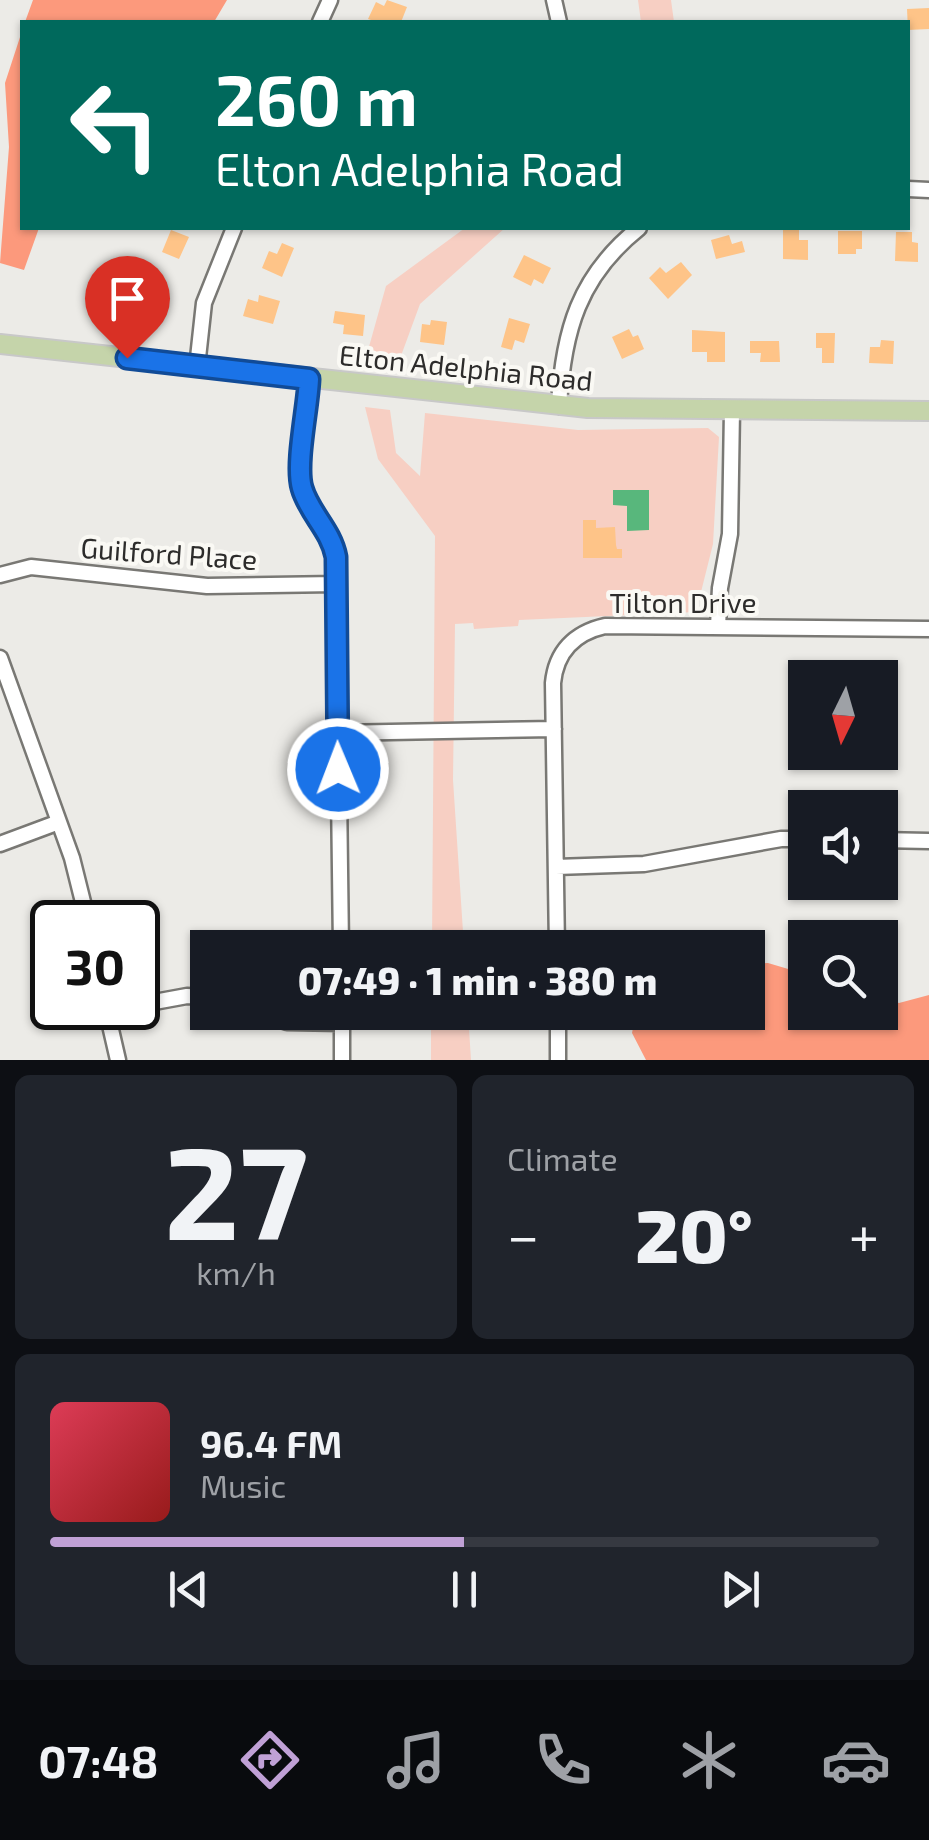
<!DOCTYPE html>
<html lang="en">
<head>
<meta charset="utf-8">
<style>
  :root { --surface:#171b24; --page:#20242c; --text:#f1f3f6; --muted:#9ea1a6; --line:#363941; --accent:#c0a1d6 }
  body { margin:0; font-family:"Exo 2",sans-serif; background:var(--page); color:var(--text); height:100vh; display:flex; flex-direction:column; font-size:38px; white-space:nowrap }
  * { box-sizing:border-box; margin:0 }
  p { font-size:32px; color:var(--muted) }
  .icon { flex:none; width:55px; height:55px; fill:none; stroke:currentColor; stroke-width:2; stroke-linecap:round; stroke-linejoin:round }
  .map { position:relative; height:1060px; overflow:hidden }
  .side { display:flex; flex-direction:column; gap:15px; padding:15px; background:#0d0f14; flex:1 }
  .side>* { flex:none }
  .banner { position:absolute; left:20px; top:20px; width:890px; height:210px; border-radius:0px; box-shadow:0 2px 8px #0004; background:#00695c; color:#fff; overflow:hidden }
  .needle { width:65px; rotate:185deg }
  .tools { position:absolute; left:788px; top:660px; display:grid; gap:20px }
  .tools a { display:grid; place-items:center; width:110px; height:110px; border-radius:0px; background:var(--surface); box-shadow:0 2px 8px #0004; font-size:50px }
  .speed { position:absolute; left:30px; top:900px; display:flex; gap:20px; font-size:50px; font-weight:700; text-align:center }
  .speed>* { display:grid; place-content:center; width:130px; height:130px; border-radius:50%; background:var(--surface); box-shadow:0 2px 8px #0004; line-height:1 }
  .speed .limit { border:5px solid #111; border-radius:15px; background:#fff; color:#111 }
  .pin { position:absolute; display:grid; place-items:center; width:85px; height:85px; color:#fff; margin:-102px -42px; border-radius:50% 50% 50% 0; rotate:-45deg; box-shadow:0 0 10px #0007 }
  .pin .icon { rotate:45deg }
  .me { position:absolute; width:110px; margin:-55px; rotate:359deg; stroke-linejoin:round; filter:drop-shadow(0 0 8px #0008) }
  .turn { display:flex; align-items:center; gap:35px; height:210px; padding:0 30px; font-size:45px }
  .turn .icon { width:130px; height:130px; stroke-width:2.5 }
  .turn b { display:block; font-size:70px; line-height:85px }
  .big { font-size:75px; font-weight:800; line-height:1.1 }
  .side .tile { flex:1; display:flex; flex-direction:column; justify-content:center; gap:15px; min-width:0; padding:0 35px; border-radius:15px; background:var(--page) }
  .side .dial { align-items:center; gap:0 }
  .dial b { font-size:130px; line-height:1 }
  .song { display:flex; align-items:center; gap:30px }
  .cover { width:120px; height:120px; border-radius:15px; background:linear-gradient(135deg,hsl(350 70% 55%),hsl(0 70% 35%)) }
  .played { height:10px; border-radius:5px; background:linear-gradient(90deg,var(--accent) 50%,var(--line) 50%) }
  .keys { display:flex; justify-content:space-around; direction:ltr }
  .heat { display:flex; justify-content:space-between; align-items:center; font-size:55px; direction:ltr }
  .side .tiles { flex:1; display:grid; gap:15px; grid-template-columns:1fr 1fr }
  .tile:last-child { grid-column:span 2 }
  .trip { position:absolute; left:190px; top:930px; width:575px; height:100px; border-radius:0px; background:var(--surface); box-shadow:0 2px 8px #0004; font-weight:800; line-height:100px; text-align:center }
  .tabs { display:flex; height:160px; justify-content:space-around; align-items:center; background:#090b0e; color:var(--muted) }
  .tabs .icon { width:70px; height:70px }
  .tabs .selected { color:var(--accent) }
  .tabs b { font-size:45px; color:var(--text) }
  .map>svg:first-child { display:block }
  .green { fill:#f7cfc3 }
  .forest { fill:#fc997c }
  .water { fill:#58b77c }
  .building { fill:#fec488 }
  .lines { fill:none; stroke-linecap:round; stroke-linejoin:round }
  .minor-casing { stroke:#797874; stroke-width:19 }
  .major-casing { stroke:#c8c8c8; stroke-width:22 }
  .minor { stroke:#fff; stroke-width:14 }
  .major { stroke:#c5d4aa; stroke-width:18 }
  .route-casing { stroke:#114b97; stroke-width:25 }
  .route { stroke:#1a73e8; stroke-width:18 }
  .labels { text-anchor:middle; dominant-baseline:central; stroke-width:8; stroke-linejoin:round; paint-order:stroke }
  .street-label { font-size:28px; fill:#2d2c2b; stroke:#faf9f4 }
</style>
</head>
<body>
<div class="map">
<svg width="929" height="1060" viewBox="0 0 929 1060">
  <rect width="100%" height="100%" fill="#ecebe7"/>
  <path class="green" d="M638,0H671L674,22H641Z
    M465,228H505L420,304L398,364L365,361L386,286Z
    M365,407L390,410L396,453L420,476L425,413L578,430L708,428L719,437L713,544L696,612L519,620L518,626L474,629L473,623L455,624L453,780L464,947H432L435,536L378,459Z
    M431,1013H468L471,1060H431Z"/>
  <path class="forest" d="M33,0H227L214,22H25Z
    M22,31V228H39L24,270L0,263L9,147L5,83Z
    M768,963L805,974V1012H880V997L899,1003L929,995V1060H646L632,1033L636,1013L748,1012V964Z"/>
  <path class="water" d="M613,490H649V530L627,531V506L613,505Z"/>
  <path class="building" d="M387,0L407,7L401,22H377L368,19L376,2L384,6Z
    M929,8V29L908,30L907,9Z
    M783,229L799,230V240H808V260L783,259Z
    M171,230L189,237L179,259L162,252Z
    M838,231H862V249H856V254H838Z
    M896,232H912V242L918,243V262L895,261Z
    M729,235L732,244L742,241L745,252L716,259L711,240Z
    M282,243L294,248L282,277L262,268L269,251L277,254Z
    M524,255L551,268L543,284L534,279L531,286L513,277Z
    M681,262L692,275L668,299L649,278L660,267L666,273Z
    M147,285L168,289L163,314L147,311L148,303L143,302Z
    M259,295L280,301L273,324L243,316L248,299L258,302Z
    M335,311L365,315L363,336L343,334L344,325L333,323Z
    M509,318L530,324L524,343L515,340L512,350L501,347Z
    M431,320L447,322L444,345L420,342L422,324L430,325Z
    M629,329L633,337L638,335L644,349L622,359L612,337Z
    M692,330L725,332V362H707V352H692Z
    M816,333H835L834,363H822V348H816Z
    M881,340L894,341L893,364L869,363L870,347H880Z
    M750,341H779L780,362H760L761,353H750Z
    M583,520H596V528L615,527L616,545L617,549H622V558H583Z"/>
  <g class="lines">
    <defs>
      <path id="minor" d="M554,0L559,22
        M320,22L330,0
        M908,189L929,190
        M197,367L204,303L234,228
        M309,379C307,407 295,464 302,488C308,513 331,530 336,557L341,948
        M559,406C563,331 579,276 639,228
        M0,575L31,567L207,586L336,584
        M718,626L720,588L730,534L732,410
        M0,658L72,858L88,922
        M337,733L554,729
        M880,840L929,841
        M0,844L59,822
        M556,867L644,864L781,839H805
        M557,948L553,683C556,652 574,633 605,626L929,629
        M138,1005L187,996L208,997
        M106,1008L118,1060
        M257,1012L287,1022L342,1023
        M342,1012V1060
        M558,1012V1060
        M107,1013L127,1008"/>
      <path id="major" d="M0,344L588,408L929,411"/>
    </defs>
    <use href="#minor" class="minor-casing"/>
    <use href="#major" class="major-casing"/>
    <use href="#minor" class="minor"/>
    <use href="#major" class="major"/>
  </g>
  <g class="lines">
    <defs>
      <path id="route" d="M127,358L309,379C308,407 295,464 302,488C309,513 331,530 336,557L338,769"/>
    </defs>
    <use href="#route" class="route-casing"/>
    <use href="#route" class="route"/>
  </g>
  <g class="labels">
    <g class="street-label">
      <text transform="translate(466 367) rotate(6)">Elton Adelphia Road</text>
      <text transform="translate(169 553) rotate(4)">Guilford Place</text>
      <text x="683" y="602">Tilton Drive</text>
    </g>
  </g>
</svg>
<div class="tools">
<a><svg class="needle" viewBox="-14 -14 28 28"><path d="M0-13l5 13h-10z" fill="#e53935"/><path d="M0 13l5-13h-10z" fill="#9ea1a6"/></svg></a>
<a><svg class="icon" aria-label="sound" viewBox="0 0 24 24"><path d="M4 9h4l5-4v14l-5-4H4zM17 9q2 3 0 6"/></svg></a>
<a><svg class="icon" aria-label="search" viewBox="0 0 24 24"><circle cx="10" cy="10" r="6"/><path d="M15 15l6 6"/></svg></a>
</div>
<div class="speed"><div class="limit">30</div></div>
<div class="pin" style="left:127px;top:358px;background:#d93025"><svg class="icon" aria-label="arrive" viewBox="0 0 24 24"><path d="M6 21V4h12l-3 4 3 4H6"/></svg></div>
<svg class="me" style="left:338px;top:769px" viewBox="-20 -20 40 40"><circle r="17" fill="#1a73e8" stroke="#fff" stroke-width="3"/><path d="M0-11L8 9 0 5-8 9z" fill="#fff"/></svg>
<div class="trip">07:49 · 1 min · 380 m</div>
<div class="banner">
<div class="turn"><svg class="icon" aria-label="left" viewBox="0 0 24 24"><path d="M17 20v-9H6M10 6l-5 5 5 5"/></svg><div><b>260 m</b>Elton Adelphia Road</div></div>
</div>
</div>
<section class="side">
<div class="tiles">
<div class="tile dial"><b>27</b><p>km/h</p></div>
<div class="tile"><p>Climate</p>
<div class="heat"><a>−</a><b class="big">20°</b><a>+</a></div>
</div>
<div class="tile">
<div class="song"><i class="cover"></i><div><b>96.4 FM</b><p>Music</p></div></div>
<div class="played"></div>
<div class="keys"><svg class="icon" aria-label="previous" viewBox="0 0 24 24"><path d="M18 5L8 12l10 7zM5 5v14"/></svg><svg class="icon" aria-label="pause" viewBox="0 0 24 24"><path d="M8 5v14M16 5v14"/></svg><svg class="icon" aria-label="next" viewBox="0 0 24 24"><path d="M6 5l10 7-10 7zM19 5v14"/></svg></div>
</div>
</div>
</section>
<nav class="tabs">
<b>07:48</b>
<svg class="icon selected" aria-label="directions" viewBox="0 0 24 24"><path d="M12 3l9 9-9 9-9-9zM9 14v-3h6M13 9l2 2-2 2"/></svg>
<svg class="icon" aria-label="music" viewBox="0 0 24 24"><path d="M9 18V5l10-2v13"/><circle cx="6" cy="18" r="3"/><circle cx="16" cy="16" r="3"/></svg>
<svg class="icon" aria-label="phone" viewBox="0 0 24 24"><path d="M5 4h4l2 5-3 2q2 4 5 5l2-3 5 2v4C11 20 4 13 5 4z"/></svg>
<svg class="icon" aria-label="climate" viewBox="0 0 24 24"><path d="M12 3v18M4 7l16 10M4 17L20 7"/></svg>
<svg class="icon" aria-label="car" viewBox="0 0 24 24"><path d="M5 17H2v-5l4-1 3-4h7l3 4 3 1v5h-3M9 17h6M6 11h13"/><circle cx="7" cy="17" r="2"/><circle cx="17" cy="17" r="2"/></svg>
</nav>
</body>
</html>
